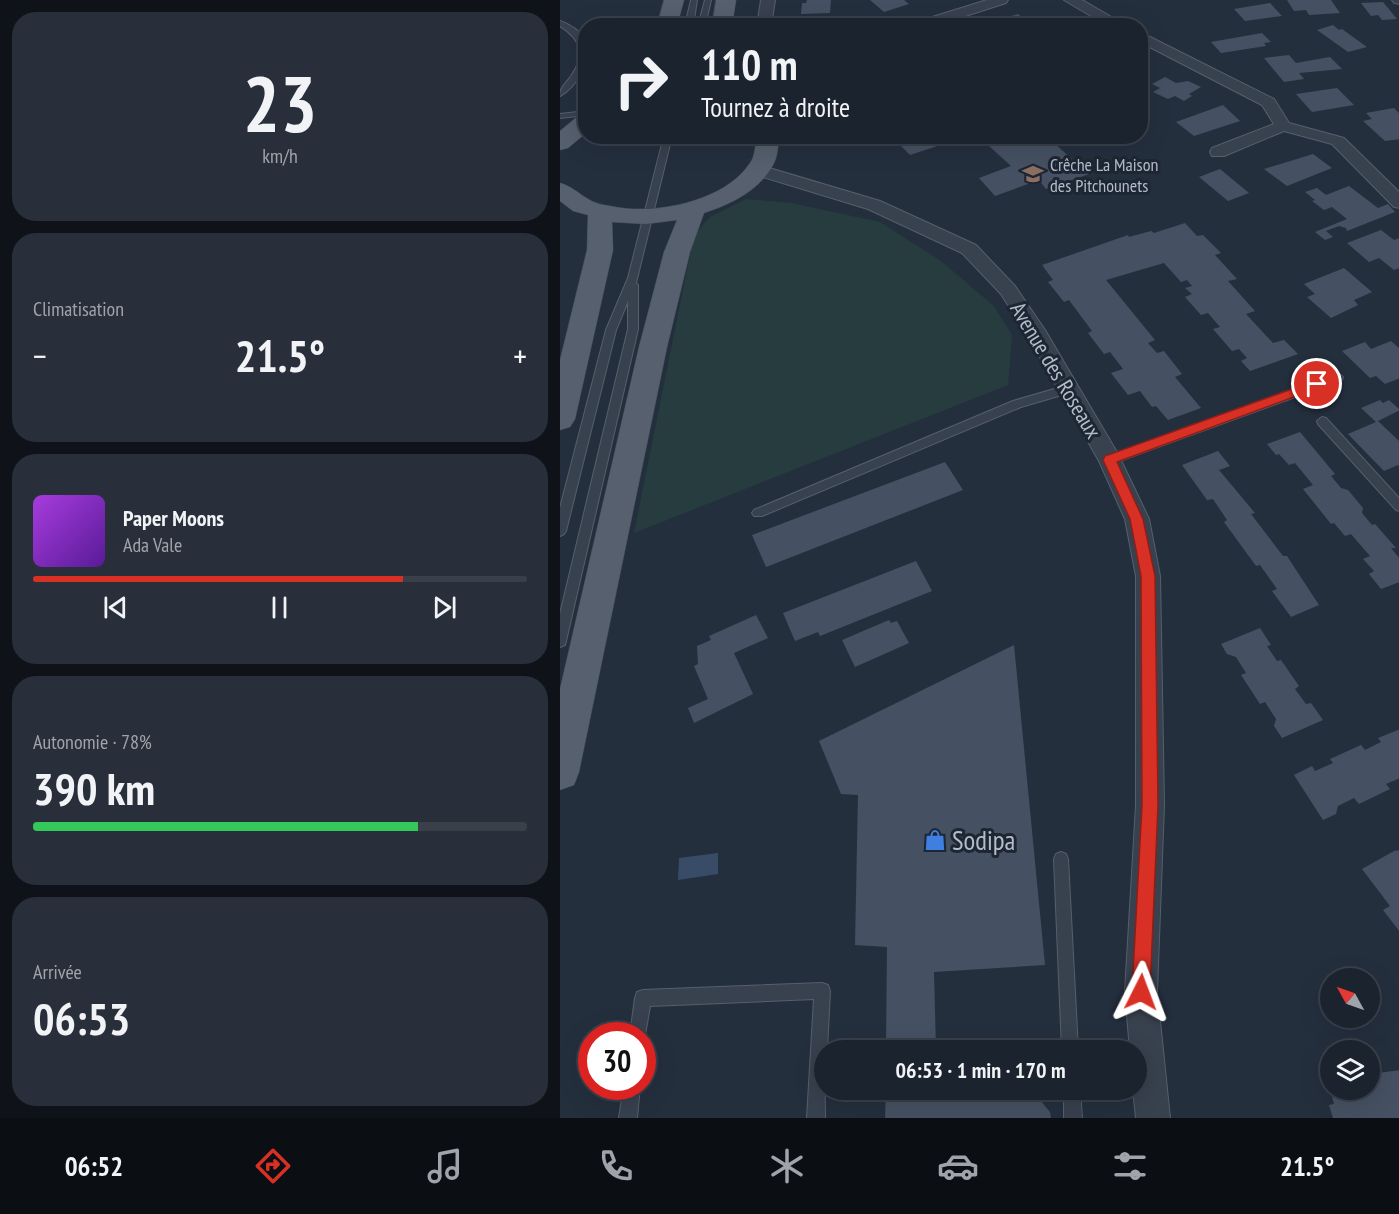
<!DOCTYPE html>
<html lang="fr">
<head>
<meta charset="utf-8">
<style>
  :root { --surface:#1b232e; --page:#282f3a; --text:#f1f3f6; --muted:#a0a4aa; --line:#39404a; --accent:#d93025 }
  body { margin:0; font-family:"PT Sans Narrow",sans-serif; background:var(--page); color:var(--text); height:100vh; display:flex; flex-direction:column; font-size:22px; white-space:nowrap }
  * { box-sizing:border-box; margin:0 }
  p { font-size:20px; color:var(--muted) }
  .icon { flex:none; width:33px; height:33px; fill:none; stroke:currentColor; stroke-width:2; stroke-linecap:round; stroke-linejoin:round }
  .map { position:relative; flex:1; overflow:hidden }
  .details { display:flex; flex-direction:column; gap:12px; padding:12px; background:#0f1319; width:560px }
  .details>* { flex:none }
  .top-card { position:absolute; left:18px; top:18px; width:570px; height:126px; border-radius:24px; box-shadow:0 6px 24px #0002,0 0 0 2px var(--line); background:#1b232e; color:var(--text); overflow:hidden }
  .needle { width:39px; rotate:310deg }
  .buttons { position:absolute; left:760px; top:968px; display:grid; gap:12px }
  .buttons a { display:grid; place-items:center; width:60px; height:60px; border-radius:50%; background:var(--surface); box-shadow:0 6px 24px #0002,0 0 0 2px var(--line); font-size:30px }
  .speed { position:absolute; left:18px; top:1022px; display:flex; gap:12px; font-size:30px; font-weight:700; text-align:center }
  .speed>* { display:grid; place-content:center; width:78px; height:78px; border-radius:50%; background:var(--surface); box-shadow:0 6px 24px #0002,0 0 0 2px var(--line); line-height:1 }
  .speed .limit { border:9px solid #d22; background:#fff; color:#111 }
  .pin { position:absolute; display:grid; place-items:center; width:51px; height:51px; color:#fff; margin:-26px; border:3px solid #fff; border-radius:50%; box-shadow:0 2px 6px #0007 }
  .me { position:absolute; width:66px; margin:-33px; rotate:3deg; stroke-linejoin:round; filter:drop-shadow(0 0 4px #0008) }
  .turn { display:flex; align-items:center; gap:21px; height:126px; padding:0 24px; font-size:27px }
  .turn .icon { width:78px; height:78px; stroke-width:2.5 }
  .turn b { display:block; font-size:42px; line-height:51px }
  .big { font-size:45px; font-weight:800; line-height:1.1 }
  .details .card { flex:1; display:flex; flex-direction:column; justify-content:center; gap:9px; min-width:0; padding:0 21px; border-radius:24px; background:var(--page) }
  .details .dial { align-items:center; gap:0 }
  .dial b { font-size:78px; line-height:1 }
  .song { display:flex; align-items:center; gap:18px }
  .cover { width:72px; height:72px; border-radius:9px; background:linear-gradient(135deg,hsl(280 70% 55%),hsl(270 70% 35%)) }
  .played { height:6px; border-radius:3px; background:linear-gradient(90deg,var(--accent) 75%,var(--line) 75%) }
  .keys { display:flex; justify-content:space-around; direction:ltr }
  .heat { display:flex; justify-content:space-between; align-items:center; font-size:33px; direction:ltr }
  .charge { height:9px; border-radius:4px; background:linear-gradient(90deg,#34c759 78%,var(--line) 0) }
  .trip { position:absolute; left:254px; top:1040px; width:333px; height:60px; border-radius:30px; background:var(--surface); box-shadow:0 6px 24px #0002,0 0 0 2px var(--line); font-weight:800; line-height:60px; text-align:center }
  .dock { display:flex; height:96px; justify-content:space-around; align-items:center; background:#0b0e12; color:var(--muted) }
  .dock .icon { width:42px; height:42px }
  .dock .active { color:var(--accent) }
  .dock b { font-size:27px; color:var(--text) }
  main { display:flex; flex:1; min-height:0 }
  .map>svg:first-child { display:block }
  .green { fill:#263c3f }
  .water { fill:#394c67 }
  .building { fill:#455162 }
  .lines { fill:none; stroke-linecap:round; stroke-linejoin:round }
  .lane-casing { stroke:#565f6c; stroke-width:2 }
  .street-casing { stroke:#565f6c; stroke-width:2 }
  .primary-casing { stroke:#414a57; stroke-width:1 }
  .lane { fill:#38414e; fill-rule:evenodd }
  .street { fill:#38414e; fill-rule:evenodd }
  .primary { fill:#56606e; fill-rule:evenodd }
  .route { fill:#d93025; stroke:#8d1f18; stroke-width:1.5 }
  .labels { text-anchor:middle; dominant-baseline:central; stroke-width:6; stroke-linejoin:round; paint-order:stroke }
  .far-poi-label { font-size:18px; fill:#b4bcc9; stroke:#1d2633; text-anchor:start }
  .street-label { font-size:22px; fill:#b4bcc9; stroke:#1d2633 }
  .near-poi-label { font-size:27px; fill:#b4bcc9; stroke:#1d2633; text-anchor:start }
</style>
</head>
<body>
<main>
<section class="details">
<div class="card dial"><b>23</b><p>km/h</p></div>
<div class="card"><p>Climatisation</p>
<div class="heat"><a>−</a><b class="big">21.5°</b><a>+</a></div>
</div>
<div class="card">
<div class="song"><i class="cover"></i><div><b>Paper Moons</b><p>Ada Vale</p></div></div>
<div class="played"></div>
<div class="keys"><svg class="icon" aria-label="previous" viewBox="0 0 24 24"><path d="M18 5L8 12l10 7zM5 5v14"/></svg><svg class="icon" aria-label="pause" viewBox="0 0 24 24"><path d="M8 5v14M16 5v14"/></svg><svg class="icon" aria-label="next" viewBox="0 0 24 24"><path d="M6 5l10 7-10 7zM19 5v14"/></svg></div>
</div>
<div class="card"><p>Autonomie · 78%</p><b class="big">390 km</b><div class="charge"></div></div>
<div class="card"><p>Arrivée</p><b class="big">06:53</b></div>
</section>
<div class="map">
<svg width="840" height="1118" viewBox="0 0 840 1118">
  <rect width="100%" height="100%" fill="#242f3e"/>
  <path class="green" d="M186,199L231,203L320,222L381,261L434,306L452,335L448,385L74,533L134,235L150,217Z"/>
  <path class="water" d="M158,853V874L118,880L119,858Z"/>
  <path class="building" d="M247,0H271L270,13L241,14L242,3H246Z
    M310,0H344L349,4L324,12Z
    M727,0H771L780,13L749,15L746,10L734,11Z
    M823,2L837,19L822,20L818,15L811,16L801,3Z
    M710,3L722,16L685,21L674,9Z
    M458,14L468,22L478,19L486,26H460L448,17Z
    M446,18L452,24L422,26V25Z
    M773,25L779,30L782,29L807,47L788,52L757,30Z
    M702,33L711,42L704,43L706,46L661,53L651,42Z
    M729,55L736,63L770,57L782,69L739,73L744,79L724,82L704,58Z
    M605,77L616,83L628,81L641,87L629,94L632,96L624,101L615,96L608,99L593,92L600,88L592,84Z
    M777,88L794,105L752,112L736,94Z
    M663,105L680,121L634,136L616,122Z
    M834,108L840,114V139L825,141L803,121L812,119L806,113Z
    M348,136H405V137L350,155L336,141Z
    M418,136H486L529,174L486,189L479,180L435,196L419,178L451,166Z
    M753,154L772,168L727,186L704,169Z
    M660,169L689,193L668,201L639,177Z
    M789,186L818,208L828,204L835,212L787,231L786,228L779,226L766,231L773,237L765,240L755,232L787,219L772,207L764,210L752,201L755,200L745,192L757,188L766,195Z
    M625,223L637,236L643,235L661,253L655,255L677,279L668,281L695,311L686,314L713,343L724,340L738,354L690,371L681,361L687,358L679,349L672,351L653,329L660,327L648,313L641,315L625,297L632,294L625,288L632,286L627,280L621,282L604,263L546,280L595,340L588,343L597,353L604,351L622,374L615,377L641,408L608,420L596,406L592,407L580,391L568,395L551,373L563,369L550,352L544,354L528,333L532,331L509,300L504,302L488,282L493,280L482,265L568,235L569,237L591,231L594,233Z
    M821,230L834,240L840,238V268L834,270L819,258L809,262L787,243Z
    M784,268L812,292L794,300L798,305L771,318L747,297L755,294L744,284Z
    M831,341L840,349V378L825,384L816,376L810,378L782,351L805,342L811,349Z
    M820,400L823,403L829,400L840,410L818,421L840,442V467L838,465L824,471L788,434L816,422L801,408Z
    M740,432L775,474L771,476L781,488L788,490L803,508L802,513L812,525L815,524L836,548H831L840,559V582L821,589L809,574L814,571L803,559L810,556L791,534L785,536L774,523L771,524L743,489L753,485L735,463L729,465L719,454L716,455L707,444Z
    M658,451L670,466L659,470L695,513L691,514L723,556H727L759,605L731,617L712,591L717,589L700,565L696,566L664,522L667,520L653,499L647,500L622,465Z
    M385,462L403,490L206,567L192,535Z
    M356,561L372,591L260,636L258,632L235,641L223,613Z
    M196,615L208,638L174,653L193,694L134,723L128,708L148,699L134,666L138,664L137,646L151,640L149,636Z
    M329,620L331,623L337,621L349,643L295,667L282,640Z
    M700,628L711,645L707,646L717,661L721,660L739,686L735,689L746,704L751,703L763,720L722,738L714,726L716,719L705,702L700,704L681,675L686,673L676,657L667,654L661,644Z
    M454,645L485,965L374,972L376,1050H326L327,947L295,945L298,795L281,794L259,741Z
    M840,729V778L826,784L830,789L799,804L794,798L778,806L776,814L763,820L734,775L752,766L755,771L773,763L770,759L801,745L805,750L821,742L818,738Z
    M840,850V932L823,910L830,906L802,869L834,851Z
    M840,1070V1118H773L769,1105L774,1104L767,1079H771V1089H810V1074Z
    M326,1089H471L490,1112L491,1118H325Z"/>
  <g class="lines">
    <defs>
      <path id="lane" d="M131,0H137L133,26H125Z
        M145,0H151L145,26H138Z
        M0,21C9,24 23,32 25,42C30,62 17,87 0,96C0,87 6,84 11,76C26,55 22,40 0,26Z
        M26,111V115L0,118V114Z
        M104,136H112L76,283L78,285V329L6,641L5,645L0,647V614L68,329V301L56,330L6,531L4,534L0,536V508L46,330L68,278Z
        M778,373L783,377L782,380L554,463H546L544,460L546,457Z
        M508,385L512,386L513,389L512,392L461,407L202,516H194L192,513L194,510L453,401Z
        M762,417L766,418L840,499V511L836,510L758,424L757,421Z
        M501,852L506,854L508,859L518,1050H502L494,859L496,854Z
        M262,983L268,985L270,991L267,1050H264L265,1118H247L254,999L90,1006L84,1041L82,1035H70L75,998L77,992L83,990Z
        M64,1086H80L77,1118H59Z
        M504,1089H520L522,1118H504Z"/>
      <path id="street" d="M201,0H215L211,26H197Z
        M427,0H448L446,3L374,26H351L353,23Z
        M504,0H522L567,26H548Z
        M832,0H840V4L834,3Z
        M580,32L714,99L729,123L784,138L840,193V208L834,207L772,144L724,131L664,156H652L650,152L652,148L714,124L702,105L580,42Z
        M199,165L320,201L416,245L455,286L485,330L558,454L589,519L600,576L604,805L597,992L610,1118H576L573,1089H576V1050H570L565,992L576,805V576L565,519L539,461L469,338L441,294L402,253L308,209L193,174L190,170L193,166Z"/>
      <path id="primary" d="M104,0H124L117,26H97Z
        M156,0H176L172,26H152Z
        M26,114V133L8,148L0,150V131L18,116Z
        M197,136H219C218,145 218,157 213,165C199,191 171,204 144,213L130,252L107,347L19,772L14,785L0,790V689L79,347L104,252L117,220L86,224L52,222L53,250L15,419L10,427L0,430V360L27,250L28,215L13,211L0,201V183C11,186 18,193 28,199C34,203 43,205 50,206C92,216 165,202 190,163C195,157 195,145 197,136Z"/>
    </defs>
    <use href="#lane" class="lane-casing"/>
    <use href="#street" class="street-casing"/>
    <use href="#primary" class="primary-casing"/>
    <use href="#lane" class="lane"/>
    <use href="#street" class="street"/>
    <use href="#primary" class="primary"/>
  </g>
  <path class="route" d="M757,380L763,384L761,387L557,462L583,519L595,576L598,805L590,992L587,998L581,1001L575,998L572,992L582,805L581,576L570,519L543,460L545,456Z"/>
  <defs>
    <symbol id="school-bare" viewBox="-9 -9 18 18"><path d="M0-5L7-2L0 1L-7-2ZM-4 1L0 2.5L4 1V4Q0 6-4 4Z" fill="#8d6e63" stroke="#1d2633" stroke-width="2.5" paint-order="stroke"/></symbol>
    <symbol id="shop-bare" viewBox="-9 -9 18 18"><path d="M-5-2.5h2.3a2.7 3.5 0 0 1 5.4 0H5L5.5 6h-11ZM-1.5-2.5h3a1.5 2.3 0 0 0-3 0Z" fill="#3f7fe0" stroke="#1d2633" stroke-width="2.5" paint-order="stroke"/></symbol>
  </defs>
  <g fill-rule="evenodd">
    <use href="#school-bare" x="458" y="159" width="30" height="30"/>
    <use href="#shop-bare" x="360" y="825" width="30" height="30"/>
  </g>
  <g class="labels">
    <g class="far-poi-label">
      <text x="490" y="164">Crêche La Maison<tspan x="490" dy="21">des Pitchounets</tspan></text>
    </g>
    <g class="street-label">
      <text transform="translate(496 370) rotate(59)">Avenue des Roseaux</text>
    </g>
    <g class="near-poi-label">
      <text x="392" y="840">Sodipa</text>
    </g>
  </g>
</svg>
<div class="buttons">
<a><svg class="needle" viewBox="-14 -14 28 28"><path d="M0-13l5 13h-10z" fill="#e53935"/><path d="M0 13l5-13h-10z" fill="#a0a4aa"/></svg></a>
<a><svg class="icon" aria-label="layers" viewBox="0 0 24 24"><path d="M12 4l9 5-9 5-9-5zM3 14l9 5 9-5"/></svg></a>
</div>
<div class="speed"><div class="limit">30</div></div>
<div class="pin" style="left:757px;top:384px;background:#d93025"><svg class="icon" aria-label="arrive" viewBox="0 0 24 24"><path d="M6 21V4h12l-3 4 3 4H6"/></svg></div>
<svg class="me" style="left:581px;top:992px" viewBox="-20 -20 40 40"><path d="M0-17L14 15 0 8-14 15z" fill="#d93025" stroke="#fff" stroke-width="4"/></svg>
<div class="trip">06:53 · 1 min · 170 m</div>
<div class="top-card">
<div class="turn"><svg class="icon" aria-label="right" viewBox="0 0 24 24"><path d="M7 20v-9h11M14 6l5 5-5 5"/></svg><div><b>110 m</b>Tournez à droite</div></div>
</div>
</div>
</main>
<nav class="dock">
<b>06:52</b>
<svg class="icon active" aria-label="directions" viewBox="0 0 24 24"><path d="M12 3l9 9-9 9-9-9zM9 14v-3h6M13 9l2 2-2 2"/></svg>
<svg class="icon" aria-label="music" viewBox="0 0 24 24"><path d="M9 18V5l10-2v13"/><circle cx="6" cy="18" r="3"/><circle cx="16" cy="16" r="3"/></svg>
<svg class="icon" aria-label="phone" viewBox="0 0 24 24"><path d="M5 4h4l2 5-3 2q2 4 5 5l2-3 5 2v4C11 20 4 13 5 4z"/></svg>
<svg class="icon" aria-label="climate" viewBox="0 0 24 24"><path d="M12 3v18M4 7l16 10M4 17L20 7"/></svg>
<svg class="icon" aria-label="car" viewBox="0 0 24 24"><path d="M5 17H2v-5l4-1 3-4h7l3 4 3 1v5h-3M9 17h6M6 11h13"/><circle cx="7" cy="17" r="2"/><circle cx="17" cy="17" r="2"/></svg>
<svg class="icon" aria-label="filters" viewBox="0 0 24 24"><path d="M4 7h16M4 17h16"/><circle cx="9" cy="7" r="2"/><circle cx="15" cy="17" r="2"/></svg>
<b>21.5°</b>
</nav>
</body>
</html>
